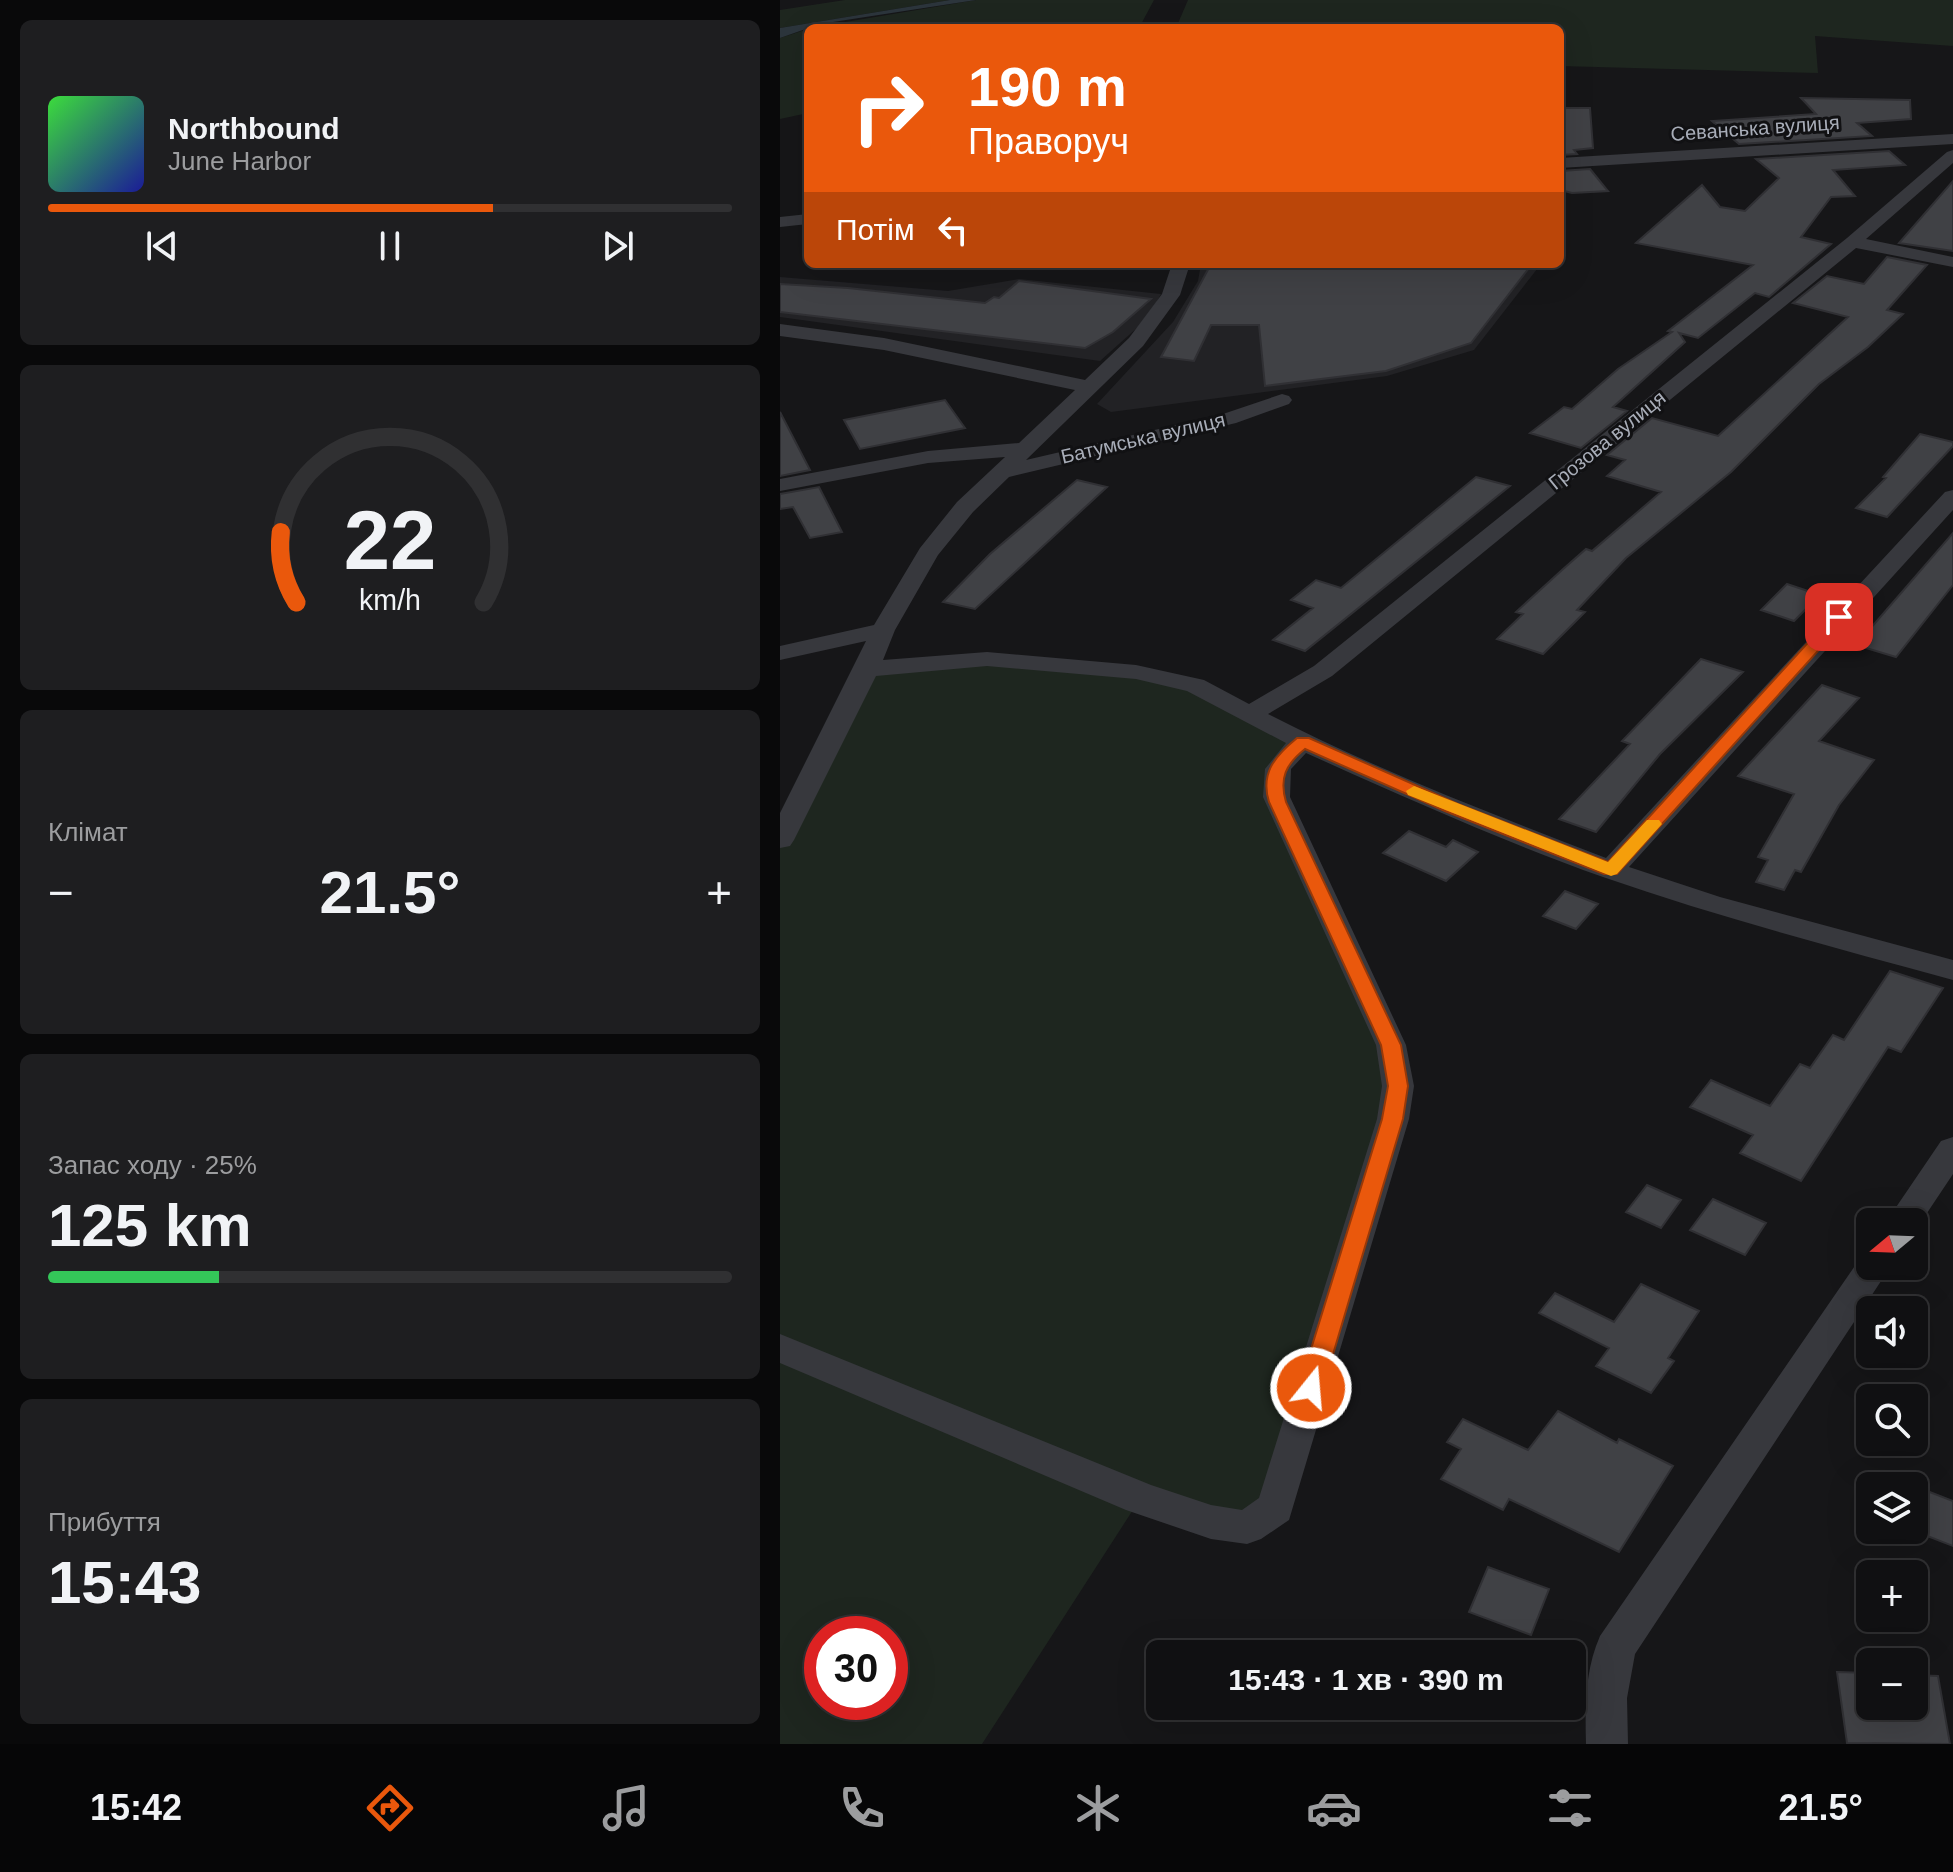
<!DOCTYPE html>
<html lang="uk">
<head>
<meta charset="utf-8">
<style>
  :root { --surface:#101012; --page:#1e1e20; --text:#f1f3f6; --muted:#9c9d9f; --line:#303032; --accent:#ea580c }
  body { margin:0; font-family:Helvetica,sans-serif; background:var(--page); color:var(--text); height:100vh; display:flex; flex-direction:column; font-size:30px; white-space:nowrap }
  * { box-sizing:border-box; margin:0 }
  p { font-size:26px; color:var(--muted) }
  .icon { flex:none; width:44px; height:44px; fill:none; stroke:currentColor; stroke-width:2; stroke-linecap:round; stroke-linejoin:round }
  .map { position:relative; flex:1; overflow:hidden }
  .sheet { display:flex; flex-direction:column; gap:20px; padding:20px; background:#09090a; width:780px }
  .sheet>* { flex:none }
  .hud { position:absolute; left:24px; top:24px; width:760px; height:244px; border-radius:12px; box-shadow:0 8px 32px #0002,0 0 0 2px var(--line); background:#ea580c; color:#fff; overflow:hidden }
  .needle { width:52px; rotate:251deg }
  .buttons { position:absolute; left:1076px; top:1208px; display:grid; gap:16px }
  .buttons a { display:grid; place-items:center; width:72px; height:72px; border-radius:12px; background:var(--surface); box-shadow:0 8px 32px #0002,0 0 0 2px var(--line); font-size:40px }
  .speed { position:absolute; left:24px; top:1616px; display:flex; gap:16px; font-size:40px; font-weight:700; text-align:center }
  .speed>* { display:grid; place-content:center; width:104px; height:104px; border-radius:50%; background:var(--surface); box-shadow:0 8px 32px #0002,0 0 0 2px var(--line); line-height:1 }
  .speed .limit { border:12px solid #d22; background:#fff; color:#111 }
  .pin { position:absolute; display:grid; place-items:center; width:68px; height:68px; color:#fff; margin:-34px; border-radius:16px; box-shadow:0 4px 12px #0006 }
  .me { position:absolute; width:88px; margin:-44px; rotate:17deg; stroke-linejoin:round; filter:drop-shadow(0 0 6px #0008) }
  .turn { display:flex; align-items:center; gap:28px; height:168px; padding:0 32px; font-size:36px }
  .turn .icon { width:104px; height:104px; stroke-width:2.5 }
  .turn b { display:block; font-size:56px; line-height:68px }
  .then { display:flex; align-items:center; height:76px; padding:0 32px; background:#0003; gap:16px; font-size:30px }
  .big { font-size:60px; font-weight:800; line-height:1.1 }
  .sheet .card { flex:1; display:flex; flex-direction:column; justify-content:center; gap:12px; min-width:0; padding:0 28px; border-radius:12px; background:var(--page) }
  .sheet .dial { align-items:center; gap:0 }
  .dial svg { height:208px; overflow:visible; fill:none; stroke:var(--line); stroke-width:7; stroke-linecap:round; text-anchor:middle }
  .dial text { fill:var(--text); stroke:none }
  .song { display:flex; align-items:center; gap:24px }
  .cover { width:96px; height:96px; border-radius:12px; background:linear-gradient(135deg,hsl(120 70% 55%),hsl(240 70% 35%)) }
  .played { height:8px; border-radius:4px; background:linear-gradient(90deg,var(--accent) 65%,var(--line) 65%) }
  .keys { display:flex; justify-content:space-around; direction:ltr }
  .heat { display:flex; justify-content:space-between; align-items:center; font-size:44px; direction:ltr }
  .charge { height:12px; border-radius:6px; background:linear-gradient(90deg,#34c759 25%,var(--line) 0) }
  .trip { position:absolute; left:366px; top:1640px; width:440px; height:80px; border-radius:12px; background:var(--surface); box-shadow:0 8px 32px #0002,0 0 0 2px var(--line); font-weight:800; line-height:80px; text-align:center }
  .tabs { display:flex; height:128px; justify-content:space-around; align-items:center; background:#060607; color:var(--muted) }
  .tabs .icon { width:56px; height:56px }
  .tabs .selected { color:var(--accent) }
  .tabs b { font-size:36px; color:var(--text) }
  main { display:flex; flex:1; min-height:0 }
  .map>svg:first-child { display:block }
  .built { fill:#222225 }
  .green { fill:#1e261f; fill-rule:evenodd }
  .water { fill:#2c353c }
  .building { fill:#404145; stroke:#303034; stroke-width:2 }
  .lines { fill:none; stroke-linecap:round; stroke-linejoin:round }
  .street { fill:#37383d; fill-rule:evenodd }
  .route { fill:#ea580c; stroke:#983908; stroke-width:2 }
  .slow { fill:#f59e0b }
  .labels { text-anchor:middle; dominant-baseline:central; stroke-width:6; stroke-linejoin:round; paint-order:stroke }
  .far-street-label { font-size:20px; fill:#a8adb8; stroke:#111113 }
</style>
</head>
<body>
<main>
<section class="sheet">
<div class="card">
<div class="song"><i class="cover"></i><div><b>Northbound</b><p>June Harbor</p></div></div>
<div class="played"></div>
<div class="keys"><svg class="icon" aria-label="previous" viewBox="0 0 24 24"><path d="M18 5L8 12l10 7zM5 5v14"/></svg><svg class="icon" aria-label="pause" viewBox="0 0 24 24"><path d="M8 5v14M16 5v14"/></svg><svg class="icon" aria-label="next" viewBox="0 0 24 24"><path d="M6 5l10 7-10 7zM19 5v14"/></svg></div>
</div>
<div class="card dial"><svg viewBox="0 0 100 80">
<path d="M14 69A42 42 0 1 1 86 69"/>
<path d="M14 69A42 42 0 0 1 8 42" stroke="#ea580c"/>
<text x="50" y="56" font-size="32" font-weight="700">22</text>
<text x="50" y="72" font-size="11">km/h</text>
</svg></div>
<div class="card"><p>Клімат</p>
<div class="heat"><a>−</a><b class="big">21.5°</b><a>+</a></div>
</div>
<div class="card"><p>Запас ходу · 25%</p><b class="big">125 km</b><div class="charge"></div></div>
<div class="card"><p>Прибуття</p><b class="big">15:43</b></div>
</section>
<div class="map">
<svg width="1173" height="1744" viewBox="0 0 1173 1744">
  <rect width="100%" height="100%" fill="#161618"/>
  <path class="built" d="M421,264H761L694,350L607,376L331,412L317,404L393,322L418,281Z
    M0,277L168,291L239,279L381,294L368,318L320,361L0,317Z"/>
  <path class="green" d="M65,0H170L0,28V10Z
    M196,0H374L359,28H30Z
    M408,0H1173V46L1035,36L1038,73L780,66V28H396Z
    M28,29V113L0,119V38Z
    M207,659L415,685L523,742L495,774L618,1086L495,1508L467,1527L360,1499L202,1744H0V840L87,669ZM42,1634H110V1702H42Z"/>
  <path class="water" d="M170,0H196L40,24L0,38V28Z"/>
  <path class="building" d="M1021,98L1130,100L1131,119L1077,123L1092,136L959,144L932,121L1036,114Z
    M780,108H810L813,148L794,150L797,154L780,155Z
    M1109,151L1125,165L1053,170L1075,196L1051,197L1021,237L1051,244L989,297L975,293L918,338L899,333L905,342L833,407L847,411L801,448L750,433L784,407L792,409L838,369L892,332L888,331L973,265L856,243L922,185L940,207L965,211L999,178L976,159Z
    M810,169L828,191L792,193L780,190V171Z
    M1173,181V251L1119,243Z
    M1107,257L1147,265L1107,310L1123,314L1088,347L1039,384L951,472L846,558L797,610L805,612L763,654L717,639L743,614L736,612L782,570L806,549L812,551L881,492L827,476L845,460L827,455L872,418L938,436L1068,317L1013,303L1047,276L1084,284Z
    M431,264H752L691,343L606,371L485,386L479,325H431L414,361L381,357Z
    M239,281L371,299L333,332L305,348L0,312V284L68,288L205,303L214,297L219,298Z
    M165,400L185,428L80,449L64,420Z
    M0,412L30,470L0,476Z
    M1140,434L1173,442V446L1107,517L1076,508L1106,478L1103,477Z
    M696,477L730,486L525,651L493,640L533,608L511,600L536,580L561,588Z
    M297,480L327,487L195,609L163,602L210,554Z
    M39,487L62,532L30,538L13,507L0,509V494Z
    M1173,533V585L1116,657L1076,645Z
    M1007,584L1040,595L1014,621L981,610Z
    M921,659L963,672L880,754L816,832L779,819L850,744L842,741Z
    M1042,685L1079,698L1039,741L1094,760L1059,805L1021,872L1015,870L1004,890L976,882L988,860L978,857L1014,794L958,776Z
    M629,831L666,847L673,840L698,852L666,881L603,853Z
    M785,891L818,904L796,929L763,916Z
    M1110,971L1163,988L1121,1052L1108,1047L1021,1181L960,1153L973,1135L910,1107L931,1080L990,1106L1020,1064L1030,1068L1053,1035L1064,1040Z
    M867,1185L901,1200L881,1228L846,1212Z
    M933,1199L986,1223L965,1255L910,1230Z
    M861,1284L919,1311L888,1358L894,1361L871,1393L816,1366L829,1348L759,1313L775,1293L834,1322Z
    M778,1411L837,1443L839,1439L893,1466L839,1552L729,1499L723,1510L661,1479L681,1449L667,1442L683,1419L748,1450Z
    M1142,1489L1173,1501V1546L1132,1530L1134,1513Z
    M708,1567L769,1589L751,1635L689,1612Z
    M1084,1569L1101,1574H1090V1607L1076,1603Z
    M1057,1672L1090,1673V1706H1134V1675L1158,1676L1170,1744L1067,1743Z"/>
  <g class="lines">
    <path class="street" d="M1173,134V144L780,168V158Z
      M1173,150V163L1086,239L1173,257V267L1076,248L552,676L488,714C597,770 712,814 826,858L1165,492L1173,490V510L849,867L940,897L1173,960V980C1056,948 938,917 823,877C722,841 624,797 526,753L511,769L510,797L626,1045L634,1086L629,1119L509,1520L481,1539L467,1544L431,1539L346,1510L0,1363V1334L371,1485L431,1505L462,1510L479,1498L597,1119L602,1086L596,1045L483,797L485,769L506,743L407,691L356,679L207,666L96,676L14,840L10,846L0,848V813L86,641L0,660V646L94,625L140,548L177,502L225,457L148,463L0,491V479L148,451L239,443L295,390L104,350L0,336V324L104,338L305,380L349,338L382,294L392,264H410L400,295L363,346L246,460L443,414L502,394L509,396L512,400L509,404L456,423L229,477L193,512L158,555L115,630L103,660L207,652L356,665L424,680L469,704L534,666L1067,238L1167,152Z
      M28,214V224L0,227V217Z
      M1173,1137V1174L1135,1231L1134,1222H1106L1161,1141Z
      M1090,1254V1266H1110L1105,1275L855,1654L847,1698L848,1744H806C805,1707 805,1670 820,1636L1081,1257Z"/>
  </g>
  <path class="route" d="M1059,613L1067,617L1065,621L837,874H824L665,811L525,749C506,764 499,778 506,802L621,1045L628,1086L623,1119L543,1388L540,1395L531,1398L523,1395L519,1388L602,1119L608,1086L601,1045L489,802C480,773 495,756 517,738H529L678,804L828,862L1054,614Z"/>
  <path class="slow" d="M634,786L828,862L867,820H879L882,824L837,874L831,876L628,795L626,791Z"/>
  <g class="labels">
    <g class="far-street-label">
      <text transform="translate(975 128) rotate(-4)">Севанська вулиця</text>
      <text transform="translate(363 438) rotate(-13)">Батумська вулиця</text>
      <text transform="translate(827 440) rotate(-39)">Грозова вулиця</text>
    </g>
  </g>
</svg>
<div class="buttons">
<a><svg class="needle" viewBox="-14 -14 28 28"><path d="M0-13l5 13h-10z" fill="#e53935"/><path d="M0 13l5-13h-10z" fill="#9c9d9f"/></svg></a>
<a><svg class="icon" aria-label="sound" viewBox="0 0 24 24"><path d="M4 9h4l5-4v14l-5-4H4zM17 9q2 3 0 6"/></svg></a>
<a><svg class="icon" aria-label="search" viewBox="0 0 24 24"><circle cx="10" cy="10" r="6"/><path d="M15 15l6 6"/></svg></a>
<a><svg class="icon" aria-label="layers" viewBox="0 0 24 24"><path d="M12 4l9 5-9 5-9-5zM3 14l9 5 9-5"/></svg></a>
<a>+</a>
<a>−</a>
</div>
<div class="speed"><div class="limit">30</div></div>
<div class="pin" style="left:1059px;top:617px;background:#d93025"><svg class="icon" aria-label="arrive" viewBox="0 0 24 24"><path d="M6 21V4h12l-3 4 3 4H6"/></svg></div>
<svg class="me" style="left:531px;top:1388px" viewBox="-20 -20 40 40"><circle r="17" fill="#ea580c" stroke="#fff" stroke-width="3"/><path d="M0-11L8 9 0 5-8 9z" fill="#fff"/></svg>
<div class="trip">15:43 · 1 хв · 390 m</div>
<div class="hud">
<div class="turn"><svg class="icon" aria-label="right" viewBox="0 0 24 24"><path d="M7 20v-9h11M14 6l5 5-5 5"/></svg><div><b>190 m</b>Праворуч</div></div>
<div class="then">Потім<svg class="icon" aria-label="left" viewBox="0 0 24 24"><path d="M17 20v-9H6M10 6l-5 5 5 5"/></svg></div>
</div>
</div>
</main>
<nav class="tabs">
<b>15:42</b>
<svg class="icon selected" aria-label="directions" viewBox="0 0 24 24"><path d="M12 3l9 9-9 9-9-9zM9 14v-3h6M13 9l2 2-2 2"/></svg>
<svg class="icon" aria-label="music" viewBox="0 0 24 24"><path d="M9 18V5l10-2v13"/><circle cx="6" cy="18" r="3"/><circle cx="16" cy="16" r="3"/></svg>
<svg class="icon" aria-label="phone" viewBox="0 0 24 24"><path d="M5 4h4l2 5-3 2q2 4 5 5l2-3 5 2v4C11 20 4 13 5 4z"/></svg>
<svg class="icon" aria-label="climate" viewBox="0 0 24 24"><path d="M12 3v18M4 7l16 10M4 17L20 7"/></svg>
<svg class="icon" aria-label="car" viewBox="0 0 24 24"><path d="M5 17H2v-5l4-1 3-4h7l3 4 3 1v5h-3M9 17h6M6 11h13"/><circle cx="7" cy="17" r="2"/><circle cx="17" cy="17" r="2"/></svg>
<svg class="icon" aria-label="filters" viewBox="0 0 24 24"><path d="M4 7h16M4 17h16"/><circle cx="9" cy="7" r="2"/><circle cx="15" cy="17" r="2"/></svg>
<b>21.5°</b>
</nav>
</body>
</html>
